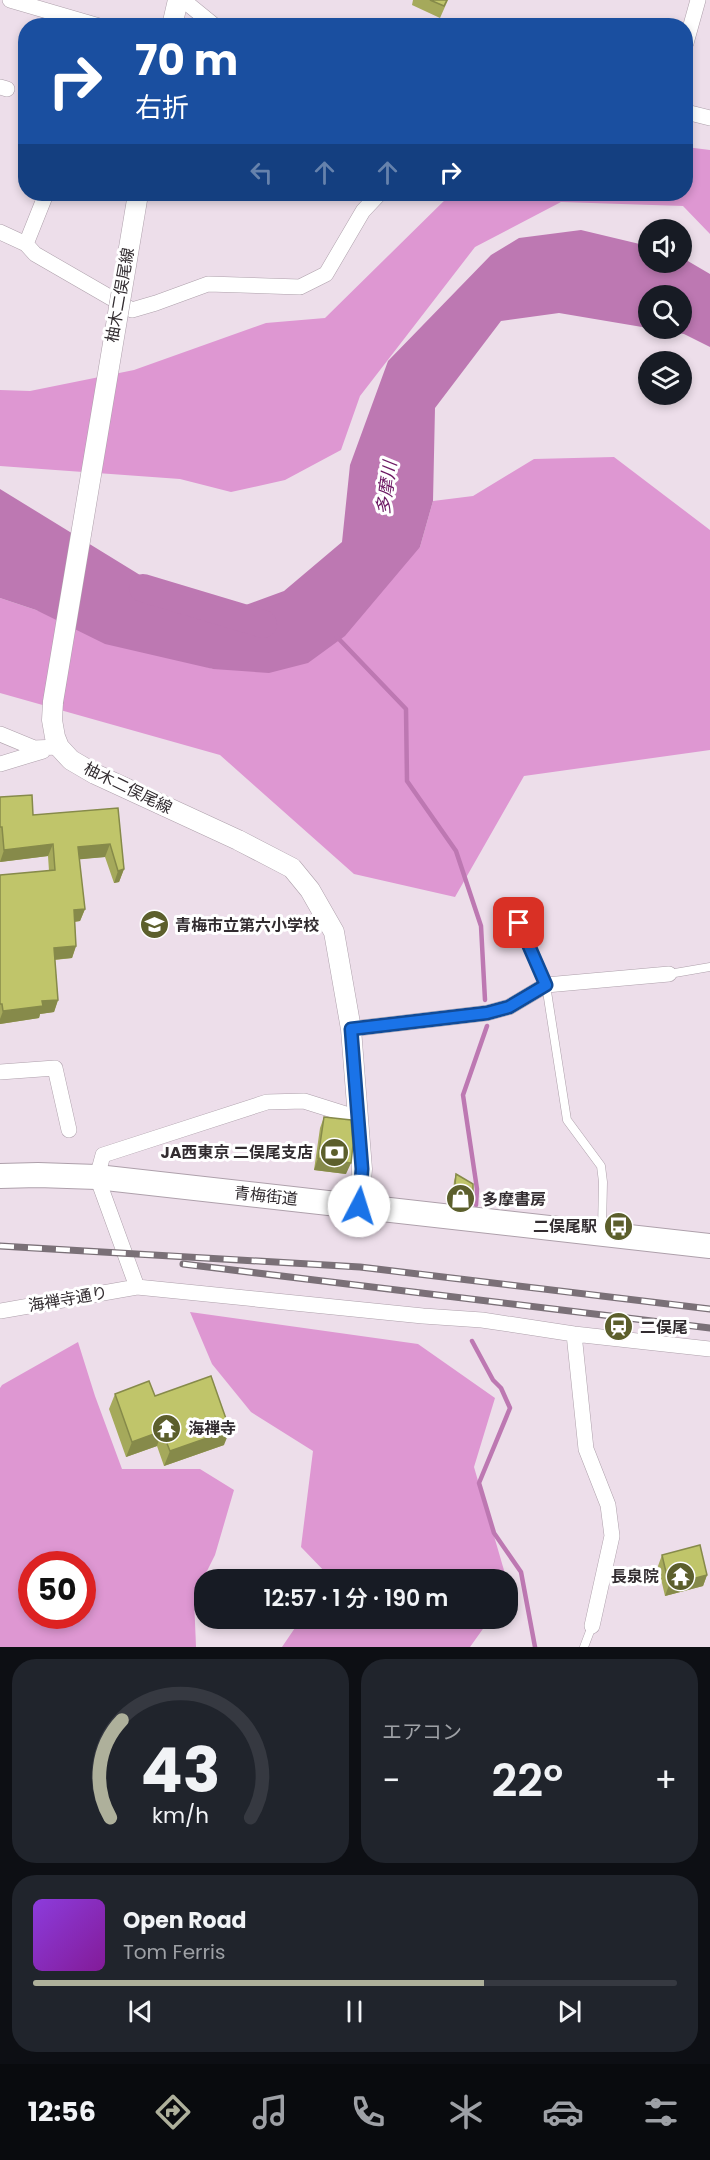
<!DOCTYPE html>
<html lang="ja">
<head>
<meta charset="utf-8">
<style>
  :root { --surface:#171b24; --page:#20242c; --text:#f1f3f6; --muted:#9ea1a6; --line:#363941; --accent:#aeb09b }
  body { margin:0; font-family:Poppins,"Noto Sans JP",sans-serif; background:var(--page); color:var(--text); height:100vh; display:flex; flex-direction:column; font-size:22px; white-space:nowrap }
  * { box-sizing:border-box; margin:0 }
  p { font-size:20px; color:var(--muted) }
  .icon { flex:none; width:33px; height:33px; fill:none; stroke:currentColor; stroke-width:2; stroke-linecap:round; stroke-linejoin:round }
  .map { position:relative; height:1647px; overflow:hidden }
  .panel { display:flex; flex-direction:column; gap:12px; padding:12px; background:#0d0f14; flex:1 }
  .panel>* { flex:none }
  .hud { position:absolute; left:18px; top:18px; width:675px; height:183px; border-radius:24px; box-shadow:0 3px 9px #0003; background:#1a4fa0; color:#fff; overflow:hidden }
  .controls { position:absolute; left:638px; top:219px; display:grid; gap:12px }
  .controls a { display:grid; place-items:center; width:54px; height:54px; border-radius:50%; background:var(--surface); box-shadow:0 3px 9px #0003; font-size:30px }
  .speed { position:absolute; left:18px; top:1551px; display:flex; gap:12px; font-size:30px; font-weight:700; text-align:center }
  .speed>* { display:grid; place-content:center; width:78px; height:78px; border-radius:50%; background:var(--surface); box-shadow:0 3px 9px #0003; line-height:1 }
  .speed .limit { border:9px solid #d22; background:#fff; color:#111 }
  .pin { position:absolute; display:grid; place-items:center; width:51px; height:51px; color:#fff; margin:-26px; border-radius:12px; box-shadow:0 3px 9px #0006 }
  .me { position:absolute; width:66px; margin:-33px; rotate:5deg; stroke-linejoin:round; filter:drop-shadow(0 0 4px #0008) }
  .turn { display:flex; align-items:center; gap:21px; height:126px; padding:0 18px; font-size:27px }
  .turn .icon { width:78px; height:78px; stroke-width:2.5 }
  .turn b { display:block; font-size:42px; line-height:51px }
  .lanes { display:flex; align-items:center; height:57px; padding:0 18px; background:#0003; justify-content:center; gap:30px; direction:ltr }
  .lanes .off { opacity:.35 }
  .big { font-size:45px; font-weight:600; line-height:1.1 }
  .panel .widget { flex:1; display:flex; flex-direction:column; justify-content:center; gap:9px; min-width:0; padding:0 21px; border-radius:24px; background:var(--page) }
  .panel .dial { align-items:center; gap:0 }
  .dial svg { height:156px; overflow:visible; fill:none; stroke:var(--line); stroke-width:7; stroke-linecap:round; text-anchor:middle }
  .dial text { fill:var(--text); stroke:none }
  .song { display:flex; align-items:center; gap:18px }
  .cover { width:72px; height:72px; border-radius:9px; background:linear-gradient(135deg,hsl(270 70% 55%),hsl(290 70% 35%)) }
  .played { height:6px; border-radius:3px; background:linear-gradient(90deg,var(--accent) 70%,var(--line) 70%) }
  .keys { display:flex; justify-content:space-around; direction:ltr }
  .heat { display:flex; justify-content:space-between; align-items:center; font-size:33px; direction:ltr }
  .panel .tiles { flex:1; display:grid; gap:12px; grid-template-columns:1fr 1fr }
  .widget:last-child { grid-column:span 2 }
  .trip { position:absolute; left:194px; top:1569px; width:324px; height:60px; border-radius:24px; background:var(--surface); box-shadow:0 3px 9px #0003; font-weight:600; line-height:60px; text-align:center }
  .tabs { display:flex; height:96px; justify-content:space-around; align-items:center; background:#090b0e; color:var(--muted) }
  .tabs .icon { width:42px; height:42px }
  .tabs .selected { color:var(--accent) }
  .tabs b { font-size:27px; color:var(--text) }
  .map>svg:first-child { display:block }
  .forest { fill:#de97d2; fill-rule:evenodd }
  .water { fill:#bd78b2 }
  .lines { fill:none; stroke-linecap:round; stroke-linejoin:round }
  .stream { stroke:#bd78b2; stroke-width:4.5 }
  .river { stroke:#bd78b2; stroke-width:28 }
  .service-casing { stroke:#aea0ab; stroke-width:9 }
  .minor-casing { stroke:#aea0ab; stroke-width:16 }
  .secondary-casing { stroke:#aea0ab; stroke-width:21 }
  .trunk-casing { stroke:#aea0ab; stroke-width:26 }
  .service { stroke:#fff; stroke-width:8 }
  .minor { stroke:#fff; stroke-width:15 }
  .secondary { stroke:#fff; stroke-width:20 }
  .trunk { stroke:#fff; stroke-width:24 }
  .rail-casing { stroke:#7a7077; stroke-width:7 }
  .rail { stroke:#fff; stroke-width:4.5; stroke-dasharray:14; stroke-linecap:butt }
  .secondary-bridge-casing { stroke:#aea0ab; stroke-width:21; stroke-linecap:butt }
  .secondary-bridge { stroke:#fff; stroke-width:20 }
  .wall { fill:#a5a95b }
  .shaded-wall { fill:#868a4a }
  .building { fill:#c0c56a; stroke:#868a4a; stroke-width:1.5 }
  .route-casing { stroke:#114b97; stroke-width:15 }
  .route { stroke:#1a73e8; stroke-width:10 }
  .labels { text-anchor:middle; dominant-baseline:central; stroke-width:6; stroke-linejoin:round; paint-order:stroke }
  .street-label { font-size:16px; fill:#322c30; stroke:#fff }
  .poi-label { font-size:16px; font-weight:bold; fill:#322c30; stroke:#fff; text-anchor:start }
  .water-label { font-size:18px; font-style:italic; fill:#6a1661; stroke:#fff }
</style>
</head>
<body>
<div class="map">
<svg width="710" height="1647" viewBox="0 0 710 1647">
  <rect width="100%" height="100%" fill="#eddeea"/>
  <path class="forest" d="M686,147L710,150V234L683,206L561,202L475,247L360,396L341,450L285,480L231,492L180,479L0,466V390L30,391L134,370L266,323L325,318L451,194H686Z
    M614,457L710,530V750L524,776L455,897L354,874L220,755L0,693V598L213,669L420,547L433,501L473,496L534,459Z
    M190,1312L418,1344L495,1398L474,1467L510,1591L507,1596V1580L326,1579L328,1575L301,1547L313,1451L251,1412L212,1364Z
    M78,1342L95,1396L122,1469H200L234,1490L215,1555L194,1597L196,1647H0V1388L2,1385ZM32,1564H82V1616H32Z
    M301,1619V1618L490,1619L470,1647H282Z"/>
  <path class="water" d="M581,230L648,246V262H681V257L710,274V347L684,334L652,329L681,328V296H648V328L559,313L501,321L435,408L433,501L420,547L345,636L308,663L269,673L213,669L105,644L36,610L0,598V489L210,618L284,591L342,542L350,465L388,361L491,255L519,238Z"/>
  <g class="lines">
    <path class="stream" d="M337,637L406,709L407,781L456,851L481,926L485,1000
      M476,1205L477,1189L463,1095L487,1026
      M472,1341L493,1380L501,1388L510,1408L479,1483L494,1533L521,1572L535,1647"/>
    <path class="river" d="M143,588L263,624"/>
    <defs>
      <path id="service" d="M519,923L546,985L567,1120L601,1166L603,1182L602,1229
        M669,974L710,967
        M584,1647L592,1626"/>
      <path id="minor" d="M10,0L99,26
        M183,0L215,26
        M686,43L698,0
        M0,87L7,89
        M686,112L710,118
        M0,232L26,244L35,254L132,310L156,303L208,284L300,287L326,274L363,211L379,194
        M26,244L46,194
        M0,734L34,748L59,747
        M0,764L43,751
        M351,1029L487,1013L509,1007L546,985L669,974
        M0,1072L55,1068L69,1130
        M137,1287L97,1177L103,1155L267,1102L304,1101L358,1118
        M0,1311L137,1287L423,1316L482,1320L574,1334L710,1349
        M574,1334L586,1449L608,1505L612,1536L592,1626"/>
      <path id="secondary" d="M172,26L178,0
        M53,702L52,720L55,737L59,747L71,760L95,774L238,840L292,868L310,890L334,932L351,1029L362,1169L359,1206"/>
      <path id="trunk" d="M0,1176L38,1175L97,1177L710,1246"/>
    </defs>
    <use href="#service" class="service-casing"/>
    <use href="#minor" class="minor-casing"/>
    <use href="#secondary" class="secondary-casing"/>
    <use href="#trunk" class="trunk-casing"/>
    <use href="#service" class="service"/>
    <use href="#minor" class="minor"/>
    <use href="#secondary" class="secondary"/>
    <use href="#trunk" class="trunk"/>
    <defs>
      <path id="rail" d="M0,1246L360,1267L710,1309
        M183,1264L710,1328"/>
    </defs>
    <use href="#rail" class="rail-casing"/>
    <use href="#rail" class="rail"/>
    <defs>
      <path id="secondary-bridge" d="M53,702L138,194"/>
    </defs>
    <use href="#secondary-bridge" class="secondary-bridge-casing"/>
    <use href="#secondary-bridge" class="secondary-bridge"/>
  </g>
  <path class="wall" d="M413,0H448L440,18L412,5Z
    M0,797L33,815L118,808L124,869L119,882L114,883L105,857L79,859L85,909L80,921L75,922L76,946L72,958L55,960L58,1000L54,1012L40,1014L39,1018L0,1024V875L49,871L48,856L0,862Z
    M324,1117L346,1174L314,1170L320,1128Z
    M456,1174L470,1205L452,1203L454,1181Z
    M115,1394L155,1396L224,1445L164,1466L157,1446L126,1457L109,1409Z
    M662,1555L707,1575L703,1586L665,1596L658,1566Z"/>
  <path class="shaded-wall" d="M53,844L48,856L0,862L4,850Z
    M110,844L105,857L73,860L78,847Z
    M124,869L119,882L114,883L118,871Z
    M85,909L80,921L69,922L74,910Z
    M76,946L72,958L50,960L54,948Z
    M58,1000L54,1012L40,1014L39,1018L0,1024V1019L3,1011L42,1001Z
    M318,1158L351,1163L346,1174L314,1170Z
    M454,1195L473,1197L470,1205L452,1203Z
    M230,1430L224,1445L164,1466L170,1451Z
    M162,1431L157,1446L126,1457L132,1442Z
    M707,1575L703,1586L665,1596L669,1585Z"/>
  <path class="building" d="M430,0H447L444,6Z
    M32,795L33,815L118,808L124,869L118,871L110,844L78,847L85,909L74,910L76,946L54,948L58,1000L42,1001L43,1006L3,1011L2,1004H0V875L55,870L53,844L4,850L2,827H0V797Z
    M324,1117L351,1120L353,1145L351,1163L318,1158Z
    M456,1174L473,1184V1197L454,1195Z
    M211,1376L230,1430L170,1451L162,1431L132,1442L115,1394L149,1381L155,1396Z
    M700,1545L707,1575L669,1585L662,1555Z"/>
  <g class="lines">
    <defs>
      <path id="route" d="M359,1206L362,1169L351,1029L487,1013L509,1007L546,985L519,923"/>
    </defs>
    <use href="#route" class="route-casing"/>
    <use href="#route" class="route"/>
  </g>
  <defs>
    <symbol id="school-disc" viewBox="-11 -11 22 22"><circle r="9.5" fill="#5c5f2c" stroke="#fff"/><path d="M0-5L7-2L0 1L-7-2ZM-4 1L0 2.5L4 1V4Q0 6-4 4Z" fill="#fff"/></symbol>
    <symbol id="bank-disc" viewBox="-11 -11 22 22"><circle r="9.5" fill="#5c5f2c" stroke="#fff"/><path d="M-6-4H6V4H-6ZM0-2.3a2.3 2.3 0 1 0 0 4.6a2.3 2.3 0 1 0 0-4.6Z" fill="#fff"/></symbol>
    <symbol id="shop-disc" viewBox="-11 -11 22 22"><circle r="9.5" fill="#5c5f2c" stroke="#fff"/><path d="M-5-2.5h2.3a2.7 3.5 0 0 1 5.4 0H5L5.5 6h-11ZM-1.5-2.5h3a1.5 2.3 0 0 0-3 0Z" fill="#fff"/></symbol>
    <symbol id="bus-disc" viewBox="-11 -11 22 22"><circle r="9.5" fill="#5c5f2c" stroke="#fff"/><path d="M-5-6H5V4H4V6H2V4H-2V6H-4V4H-5ZM-3.5-4V0h7V-4ZM-3.5 1.2v1.5H-2V1.2ZM2 1.2v1.5H3.5V1.2Z" fill="#fff"/></symbol>
    <symbol id="station-disc" viewBox="-11 -11 22 22"><circle r="9.5" fill="#5c5f2c" stroke="#fff"/><path d="M-3-6H3Q5-6 5-4V2Q5 4 3 4L4.5 6H3L1.5 4h-3L-3 6H-4.5L-3 4Q-5 4-5 2V-4Q-5-6-3-6ZM-3.5-4v3h7v-3ZM-3.5 1v1.5H-2V1ZM2 1v1.5H3.5V1Z" fill="#fff"/></symbol>
    <symbol id="temple-disc" viewBox="-11 -11 22 22"><circle r="9.5" fill="#5c5f2c" stroke="#fff"/><path d="M0-6L5-2H3V0L6.5 2.5H4V6H1.5V3h-3V6H-4V2.5H-6.5L-3 0V-2H-5Z" fill="#fff"/></symbol>
  </defs>
  <g fill-rule="evenodd">
    <use href="#school-disc" x="138" y="908" width="33" height="33"/>
    <use href="#bank-disc" x="318" y="1136" width="33" height="33"/>
    <use href="#shop-disc" x="444" y="1182" width="33" height="33"/>
    <use href="#bus-disc" x="602" y="1210" width="33" height="33"/>
    <use href="#station-disc" x="602" y="1310" width="33" height="33"/>
    <use href="#temple-disc" x="150" y="1412" width="33" height="33"/>
    <use href="#temple-disc" x="664" y="1560" width="33" height="33"/>
  </g>
  <g class="labels">
    <g class="street-label">
      <text transform="translate(120 295) rotate(-80)">柚木二俣尾線</text>
      <text transform="translate(128 788) rotate(26)">柚木二俣尾線</text>
      <text transform="translate(266 1196) rotate(6)">青梅街道</text>
      <text transform="translate(68 1299) rotate(-10)">海禅寺通り</text>
    </g>
    <g class="poi-label">
      <text x="175" y="925">青梅市立第六小学校</text>
      <text x="313" y="1152" text-anchor="end">JA西東京 二俣尾支店</text>
      <text x="482" y="1199">多摩書房</text>
      <text x="597" y="1226" text-anchor="end">二俣尾駅</text>
      <text x="640" y="1327">二俣尾</text>
      <text x="188" y="1428">海禅寺</text>
      <text x="659" y="1576" text-anchor="end">長泉院</text>
    </g>
    <g class="water-label">
      <text transform="translate(386 488) rotate(-82)">多摩川</text>
    </g>
  </g>
</svg>
<div class="controls">
<a><svg class="icon" aria-label="sound" viewBox="0 0 24 24"><path d="M4 9h4l5-4v14l-5-4H4zM17 9q2 3 0 6"/></svg></a>
<a><svg class="icon" aria-label="search" viewBox="0 0 24 24"><circle cx="10" cy="10" r="6"/><path d="M15 15l6 6"/></svg></a>
<a><svg class="icon" aria-label="layers" viewBox="0 0 24 24"><path d="M12 4l9 5-9 5-9-5zM3 14l9 5 9-5"/></svg></a>
</div>
<div class="speed"><div class="limit">50</div></div>
<div class="pin" style="left:519px;top:923px;background:#d93025"><svg class="icon" aria-label="arrive" viewBox="0 0 24 24"><path d="M6 21V4h12l-3 4 3 4H6"/></svg></div>
<svg class="me" style="left:359px;top:1206px" viewBox="-20 -20 40 40"><circle r="19" fill="#fff"/><path d="M0-13L10 11 0 6-10 11z" fill="#1a73e8"/></svg>
<div class="trip">12:57 · 1 分 · 190 m</div>
<div class="hud">
<div class="turn"><svg class="icon" aria-label="right" viewBox="0 0 24 24"><path d="M7 20v-9h11M14 6l5 5-5 5"/></svg><div><b>70 m</b>右折</div></div>
<div class="lanes"><svg class="icon off" aria-label="left" viewBox="0 0 24 24"><path d="M17 20v-9H6M10 6l-5 5 5 5"/></svg><svg class="icon off" aria-label="ahead" viewBox="0 0 24 24"><path d="M12 20V5M6 11l6-6 6 6"/></svg><svg class="icon off" aria-label="ahead" viewBox="0 0 24 24"><path d="M12 20V5M6 11l6-6 6 6"/></svg><svg class="icon" aria-label="right" viewBox="0 0 24 24"><path d="M7 20v-9h11M14 6l5 5-5 5"/></svg></div>
</div>
</div>
<section class="panel">
<div class="tiles">
<div class="widget dial"><svg viewBox="0 0 100 80">
<path d="M14 69A42 42 0 1 1 86 69"/>
<path d="M14 69A42 42 0 0 1 20 19" stroke="#aeb09b"/>
<text x="50" y="56" font-size="32" font-weight="700">43</text>
<text x="50" y="72" font-size="11">km/h</text>
</svg></div>
<div class="widget"><p>エアコン</p>
<div class="heat"><a>−</a><b class="big">22°</b><a>+</a></div>
</div>
<div class="widget">
<div class="song"><i class="cover"></i><div><b>Open Road</b><p>Tom Ferris</p></div></div>
<div class="played"></div>
<div class="keys"><svg class="icon" aria-label="previous" viewBox="0 0 24 24"><path d="M18 5L8 12l10 7zM5 5v14"/></svg><svg class="icon" aria-label="pause" viewBox="0 0 24 24"><path d="M8 5v14M16 5v14"/></svg><svg class="icon" aria-label="next" viewBox="0 0 24 24"><path d="M6 5l10 7-10 7zM19 5v14"/></svg></div>
</div>
</div>
</section>
<nav class="tabs">
<b>12:56</b>
<svg class="icon selected" aria-label="directions" viewBox="0 0 24 24"><path d="M12 3l9 9-9 9-9-9zM9 14v-3h6M13 9l2 2-2 2"/></svg>
<svg class="icon" aria-label="music" viewBox="0 0 24 24"><path d="M9 18V5l10-2v13"/><circle cx="6" cy="18" r="3"/><circle cx="16" cy="16" r="3"/></svg>
<svg class="icon" aria-label="phone" viewBox="0 0 24 24"><path d="M5 4h4l2 5-3 2q2 4 5 5l2-3 5 2v4C11 20 4 13 5 4z"/></svg>
<svg class="icon" aria-label="climate" viewBox="0 0 24 24"><path d="M12 3v18M4 7l16 10M4 17L20 7"/></svg>
<svg class="icon" aria-label="car" viewBox="0 0 24 24"><path d="M5 17H2v-5l4-1 3-4h7l3 4 3 1v5h-3M9 17h6M6 11h13"/><circle cx="7" cy="17" r="2"/><circle cx="17" cy="17" r="2"/></svg>
<svg class="icon" aria-label="filters" viewBox="0 0 24 24"><path d="M4 7h16M4 17h16"/><circle cx="9" cy="7" r="2"/><circle cx="15" cy="17" r="2"/></svg>
</nav>
</body>
</html>
